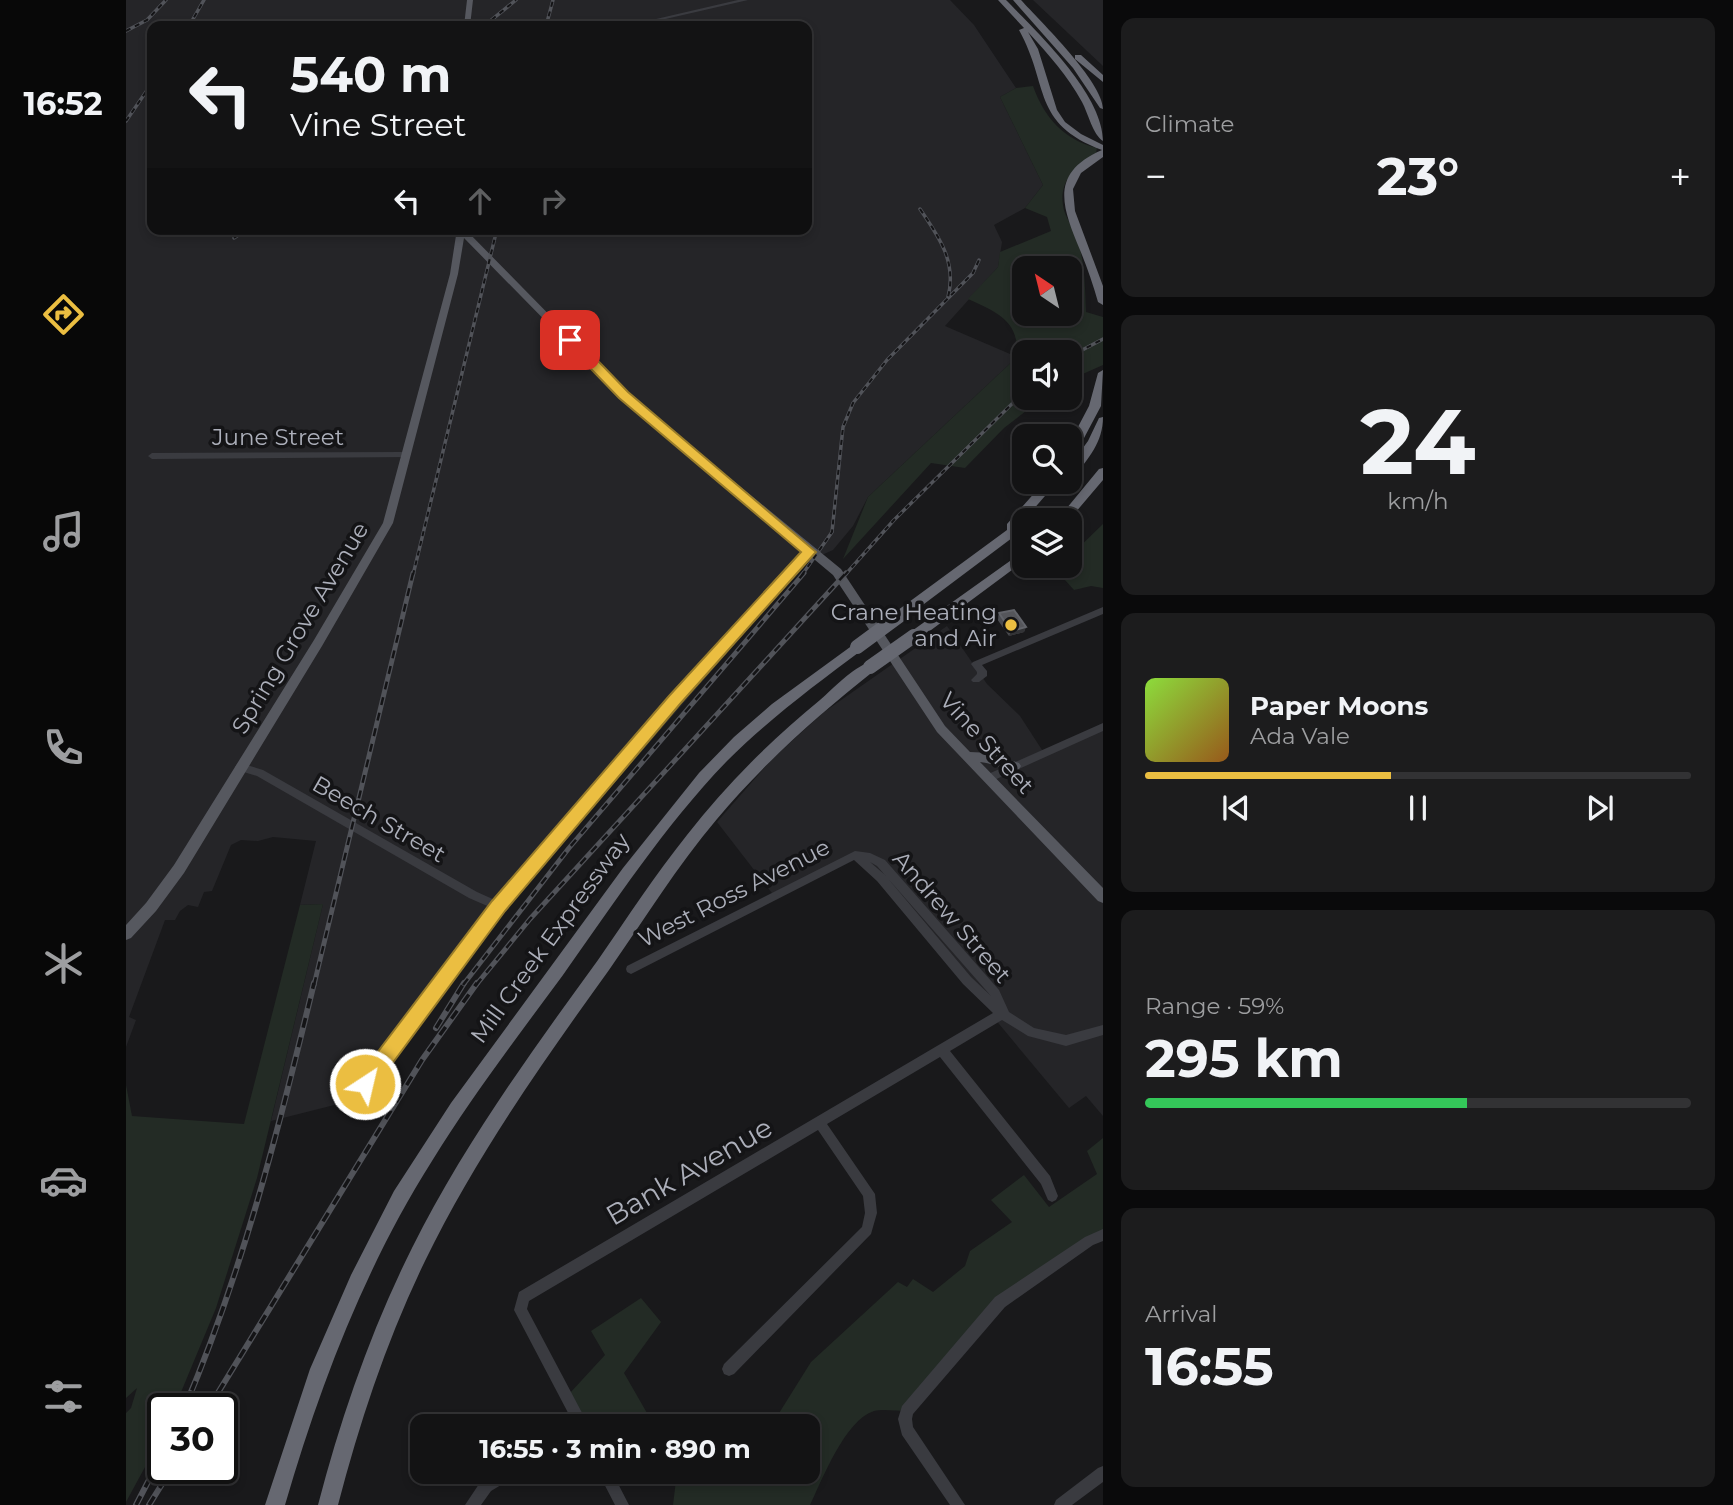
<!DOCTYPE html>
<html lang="en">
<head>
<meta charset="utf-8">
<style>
  :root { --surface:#131314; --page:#1c1c1d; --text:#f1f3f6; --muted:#9d9ea0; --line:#323234; --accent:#ebbe41 }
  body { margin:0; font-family:Montserrat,sans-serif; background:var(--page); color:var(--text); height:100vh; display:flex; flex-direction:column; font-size:26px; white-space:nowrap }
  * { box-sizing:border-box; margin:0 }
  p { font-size:23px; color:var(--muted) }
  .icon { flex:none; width:38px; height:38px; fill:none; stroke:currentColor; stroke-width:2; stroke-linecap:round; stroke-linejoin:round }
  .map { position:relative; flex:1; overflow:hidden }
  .drawer { display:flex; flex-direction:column; gap:18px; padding:18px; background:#0a0a0b; width:630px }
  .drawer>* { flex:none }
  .top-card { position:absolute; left:21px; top:21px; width:665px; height:214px; border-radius:14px; box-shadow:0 4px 10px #0003,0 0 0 2px var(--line); background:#131314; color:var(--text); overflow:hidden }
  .needle { width:46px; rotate:325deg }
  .fabs { position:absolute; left:886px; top:256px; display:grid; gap:14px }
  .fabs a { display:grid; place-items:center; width:70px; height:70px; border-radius:14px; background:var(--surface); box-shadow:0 4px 10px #0003,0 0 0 2px var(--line); font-size:35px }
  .speed { position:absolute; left:21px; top:1393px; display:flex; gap:14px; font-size:35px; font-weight:700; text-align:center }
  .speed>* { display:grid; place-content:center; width:91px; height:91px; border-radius:50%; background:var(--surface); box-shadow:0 4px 10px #0003,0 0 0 2px var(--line); line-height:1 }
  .speed .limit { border:4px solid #111; border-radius:10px; background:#fff; color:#111 }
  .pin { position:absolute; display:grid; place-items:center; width:60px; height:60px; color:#fff; margin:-30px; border-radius:14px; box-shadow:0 4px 10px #0006 }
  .me { position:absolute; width:77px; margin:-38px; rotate:35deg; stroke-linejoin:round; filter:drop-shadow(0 0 5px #0008) }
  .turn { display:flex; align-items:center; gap:24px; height:147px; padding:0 28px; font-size:32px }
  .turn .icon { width:91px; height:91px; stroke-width:2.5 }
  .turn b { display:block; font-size:49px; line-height:60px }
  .lanes { display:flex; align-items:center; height:66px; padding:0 28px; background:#0003; justify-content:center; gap:35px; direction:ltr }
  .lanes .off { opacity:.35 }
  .big { font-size:52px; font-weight:700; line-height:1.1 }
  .drawer .tile { flex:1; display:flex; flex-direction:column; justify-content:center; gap:10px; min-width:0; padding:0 24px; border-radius:14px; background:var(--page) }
  .drawer .dial { align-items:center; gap:0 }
  .dial b { font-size:91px; line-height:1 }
  .song { display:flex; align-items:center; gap:21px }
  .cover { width:84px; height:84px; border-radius:10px; background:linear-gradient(135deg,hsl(90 70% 55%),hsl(30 70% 35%)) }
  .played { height:7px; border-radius:4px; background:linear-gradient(90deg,var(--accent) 45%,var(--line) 45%) }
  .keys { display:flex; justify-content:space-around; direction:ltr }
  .heat { display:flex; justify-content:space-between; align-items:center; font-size:38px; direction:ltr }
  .charge { height:10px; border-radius:5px; background:linear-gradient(90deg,#34c759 59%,var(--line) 0) }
  .trip { position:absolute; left:284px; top:1414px; width:410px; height:70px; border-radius:14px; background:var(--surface); box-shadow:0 4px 10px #0003,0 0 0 2px var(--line); font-weight:700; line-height:70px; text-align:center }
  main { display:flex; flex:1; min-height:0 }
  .menu { display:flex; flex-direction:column; width:126px; justify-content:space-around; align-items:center; background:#080808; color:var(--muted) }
  .menu .icon { width:49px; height:49px }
  .menu .active { color:var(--accent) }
  .menu b { font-size:32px; color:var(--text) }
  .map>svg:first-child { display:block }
  .built { fill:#252528; fill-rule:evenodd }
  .green { fill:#232b25; fill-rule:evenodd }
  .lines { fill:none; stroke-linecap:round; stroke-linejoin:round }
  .minor { fill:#3a3b40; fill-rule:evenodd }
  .major { fill:#56585f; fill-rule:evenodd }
  .highway { fill:#666871; fill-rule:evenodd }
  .rail-far2-casing { stroke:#515359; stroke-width:3.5 }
  .rail-far1-casing { stroke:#515359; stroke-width:5 }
  .rail-casing { stroke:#515359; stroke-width:6 }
  .rail-far2 { stroke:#141416; stroke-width:2; stroke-dasharray:5; stroke-linecap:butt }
  .rail-far1 { stroke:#141416; stroke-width:2.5; stroke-dasharray:8; stroke-linecap:butt }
  .rail { stroke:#141416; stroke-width:3.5; stroke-dasharray:10; stroke-linecap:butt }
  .highway-bridge { stroke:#666871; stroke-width:14 }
  .wall { fill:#4a4b50 }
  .shaded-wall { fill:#323336 }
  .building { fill:#55565b; stroke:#62646a; stroke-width:2 }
  .route { fill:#ebbe41; stroke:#997c2a; stroke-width:2 }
  .poi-dot { fill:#ebbe41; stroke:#141416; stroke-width:2.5 }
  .labels { text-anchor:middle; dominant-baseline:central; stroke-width:7; stroke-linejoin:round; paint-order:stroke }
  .street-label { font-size:23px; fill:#acafba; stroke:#141416 }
  .poi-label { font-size:23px; fill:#acafba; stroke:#141416; text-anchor:end }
  .near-street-label { font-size:28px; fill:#acafba; stroke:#141416 }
</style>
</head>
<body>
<main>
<nav class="menu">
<b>16:52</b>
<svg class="icon active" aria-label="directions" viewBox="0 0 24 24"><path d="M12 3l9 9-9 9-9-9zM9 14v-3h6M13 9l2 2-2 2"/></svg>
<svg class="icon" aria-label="music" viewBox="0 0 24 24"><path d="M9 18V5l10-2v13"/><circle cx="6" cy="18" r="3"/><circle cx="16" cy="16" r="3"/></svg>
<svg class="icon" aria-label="phone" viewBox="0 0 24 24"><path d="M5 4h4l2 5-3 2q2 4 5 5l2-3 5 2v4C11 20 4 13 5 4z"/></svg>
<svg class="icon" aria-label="climate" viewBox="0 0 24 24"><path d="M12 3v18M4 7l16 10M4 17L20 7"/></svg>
<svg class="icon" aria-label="car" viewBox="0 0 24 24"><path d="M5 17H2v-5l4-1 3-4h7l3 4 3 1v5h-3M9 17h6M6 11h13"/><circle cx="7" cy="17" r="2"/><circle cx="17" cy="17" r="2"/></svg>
<svg class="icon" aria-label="filters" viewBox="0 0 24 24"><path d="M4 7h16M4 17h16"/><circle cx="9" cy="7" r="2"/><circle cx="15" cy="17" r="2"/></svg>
</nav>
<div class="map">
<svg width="977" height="1505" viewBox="0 0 977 1505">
  <rect width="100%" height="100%" fill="#19191b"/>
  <path class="built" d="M0,0H824L848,25L890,88L874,97L917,185L899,208L868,225L876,242L872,267L819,326L891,357L742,497L727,526L707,550L680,562L353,939L236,1098L145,1121L197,904L174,905L190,841L147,837L132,841L115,840L105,845L86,891L78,892L72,907L62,905L54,911L49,920H39L3,1017L10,1020L0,1047ZM26,26H681V229H26Z
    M907,0H977V66Z
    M821,626L861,684L894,716L918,753L977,727V1116L960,1096L943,1108L868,1018L877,1013L729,856L649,897L591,822L646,759L698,712Z"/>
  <path class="green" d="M907,86C918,117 938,140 971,148L970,153C951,165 933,180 937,205C938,217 949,229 952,241C959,265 959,287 960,312L977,317V365L943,380V352H898V397H918L878,428L839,468L805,463L717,559L742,497L891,357C894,321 871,312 842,299L872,267L874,252L925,231L921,217L899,208L917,185L874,97L890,88ZM898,268H943V313H898Z
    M977,524V588L965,586L948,590L930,570L934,565H943V557Z
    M197,904L131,1178L90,1308L48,1409H37V1434L0,1502V1413L5,1408L11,1388L0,1398V1085L6,1116L118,1124L174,905Z
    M977,1138V1235L887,1292L781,1411C771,1411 757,1409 748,1411C719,1420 696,1480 684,1505H547L551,1472H681V1426H641L650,1418L685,1362L772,1282L781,1287L787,1279L807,1292L839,1266L844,1251L886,1222L865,1200L898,1175L923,1207L971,1174L961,1151Z
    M515,1298L535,1322L498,1373L525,1420L577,1426H461L444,1393L479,1355L465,1331Z"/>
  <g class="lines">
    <path class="minor" d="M612,0H622L509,26H500Z
      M279,452L283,455L282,457L26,459L22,456L26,453Z
      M683,549L686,550L687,552L686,554L551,702L377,909L240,1093L236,1094L232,1093L230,1089L232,1085L366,908L343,898L131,776L111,770L109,767L111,764L114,763L137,770L351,892L371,901L545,698L680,550Z
      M977,607V614L856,665L861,671V676L853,682H847L845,680L851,674V672L845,664L847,662Z
      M977,723V731L866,781H860L858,778L860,775Z
      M729,851L744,853L759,860L873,990L883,1012L908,1028L940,1035L977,1025V1035L940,1046L902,1036L876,1020L824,1051L924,1176L932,1196L930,1200L926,1202L922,1200L915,1184L814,1057L701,1124L749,1194L751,1213L745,1234L608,1374L603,1376L598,1374L596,1369L598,1364L736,1227L739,1213L737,1196L692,1130L403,1301L401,1309L463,1426H449L388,1310L393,1292L867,1013L837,984L751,881L728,860L509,972L505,974L501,972L500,969L501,966ZM744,862L751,866L865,996L845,977L759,875Z
      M977,1229V1241L967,1245L879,1307L787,1414L786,1419L787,1427L839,1505H824L776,1435L772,1419L776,1406L869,1297L959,1237Z
      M977,1466V1482L946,1505H928L930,1500L972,1468Z
      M371,1472H390L388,1477L365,1491L355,1505H339L355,1481Z
      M472,1472H486L503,1505H489Z"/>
    <path class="major" d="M341,0H347L344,26H338Z
      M331,229H339L500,393L715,569L819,726L844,752L865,753L893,763L895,766L893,769C881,772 867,763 854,762L977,888V903L972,901L811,732L707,575L494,397L338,238L332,274L267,523L196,646L58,873L30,911L5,938L0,940V925L20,903L48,865L188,640L257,523L324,274Z"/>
    <path class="highway" d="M872,0H880C911,32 977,94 977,141C967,135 962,113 956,102C942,76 922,54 902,32L912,49L931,110L939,122L955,134L977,145V157L955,173L947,189L949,211L977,286V305L972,302C967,284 961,267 954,250C936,207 923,173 976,150C905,123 924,86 893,30L898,28Z
      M887,0H895C914,21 977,82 977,109L974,108L947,68Z
      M949,55H955L977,75V82L949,59Z
      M977,370L975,406L949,455L943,459V444L963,406L972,373Z
      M977,417C977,443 962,458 947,479L943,480V467L962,441L973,418Z
      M977,468V480L943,520H931L973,469Z
      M919,481H932L899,519L901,520H898V529L778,619H768L767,616L768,613L881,530V524Z
      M898,551V561L793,639H783L781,636L783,633Z
      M731,642L738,647L736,650C689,685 642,720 601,761C539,825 489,902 437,975C392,1036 346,1096 306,1161C239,1267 194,1385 159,1505H139L184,1369L225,1275L268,1191L325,1103L497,868L573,773L608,737L646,704Z
      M744,662L751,667L749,670C692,715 638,763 591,819C551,866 518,920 483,970C416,1063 349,1158 299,1261C261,1339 234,1421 212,1505H192C215,1417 245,1330 286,1248C337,1146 405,1052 472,960C501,918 529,875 561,835C600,785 645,740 694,700C708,688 726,668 744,662Z"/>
    <defs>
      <path id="rail-far2" d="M63,26L78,0
        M358,26L390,0
        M420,26L427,0
        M0,31L21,20L40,0
        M0,121L26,83
        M794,209C813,237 831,262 822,297
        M108,238L121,229
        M943,357L977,339
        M287,575L371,229
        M676,575L706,532L717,427L727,403L761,360L847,273L853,260
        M719,575L768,520L898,392"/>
      <path id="rail-far1" d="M188,985L287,573
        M337,985L443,848L678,573
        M350,985L404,919L720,573"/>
      <path id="rail" d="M310,1028L338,983
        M58,1409C117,1271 153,1128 188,983
        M82,1409L296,1060L351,983
        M10,1505L37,1453
        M23,1505L46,1468"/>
    </defs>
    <use href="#rail-far2" class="rail-far2-casing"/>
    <use href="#rail-far1" class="rail-far1-casing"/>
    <use href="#rail" class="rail-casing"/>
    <use href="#rail-far2" class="rail-far2"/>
    <use href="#rail-far1" class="rail-far1"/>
    <use href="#rail" class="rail"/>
    <path class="highway-bridge" d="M731,647L773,616
      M744,667L788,636"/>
  </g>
  <path class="wall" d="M873,613L900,627L898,632L883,636L871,619Z"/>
  <path class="shaded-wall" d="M900,627L898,632L883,636L885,631Z"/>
  <path class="building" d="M888,610L900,627L885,631L873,613Z"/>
  <path class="route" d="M444,336L449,337L502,392L690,552L554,704L379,911L246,1091L239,1093L232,1091L229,1084L232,1078L366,901L543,696L675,552L493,398L440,343V337Z"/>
  <circle class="poi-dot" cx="885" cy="625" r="7"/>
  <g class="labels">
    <g class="street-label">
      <text x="152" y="437">June Street</text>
      <text transform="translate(174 628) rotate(-59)">Spring Grove Avenue</text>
      <text transform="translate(861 743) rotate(48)">Vine Street</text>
      <text transform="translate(253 819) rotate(30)">Beech Street</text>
      <text transform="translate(608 893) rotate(-27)">West Ross Avenue</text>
      <text transform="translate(826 917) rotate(49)">Andrew Street</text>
      <text transform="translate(424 938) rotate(-54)">Mill Creek Expressway</text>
    </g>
    <g class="poi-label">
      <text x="871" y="612">Crane Heating<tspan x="871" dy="26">and Air</tspan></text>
    </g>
    <g class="near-street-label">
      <text transform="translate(563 1171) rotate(-30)">Bank Avenue</text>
    </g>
  </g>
</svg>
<div class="fabs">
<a><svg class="needle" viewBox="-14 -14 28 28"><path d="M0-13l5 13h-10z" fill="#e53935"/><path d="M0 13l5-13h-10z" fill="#9d9ea0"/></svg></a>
<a><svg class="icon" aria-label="sound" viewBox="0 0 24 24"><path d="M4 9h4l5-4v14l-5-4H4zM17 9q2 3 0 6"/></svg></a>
<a><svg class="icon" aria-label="search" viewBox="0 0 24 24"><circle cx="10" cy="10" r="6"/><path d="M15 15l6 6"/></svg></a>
<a><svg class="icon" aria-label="layers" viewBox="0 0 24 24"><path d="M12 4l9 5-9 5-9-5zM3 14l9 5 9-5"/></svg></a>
</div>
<div class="speed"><div class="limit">30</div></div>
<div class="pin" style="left:444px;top:340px;background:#d93025"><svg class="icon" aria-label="arrive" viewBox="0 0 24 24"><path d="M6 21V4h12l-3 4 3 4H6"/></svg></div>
<svg class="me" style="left:239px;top:1084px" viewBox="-20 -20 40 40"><circle r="17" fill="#ebbe41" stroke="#fff" stroke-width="3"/><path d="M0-11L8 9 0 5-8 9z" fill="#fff"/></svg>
<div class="trip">16:55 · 3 min · 890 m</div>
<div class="top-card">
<div class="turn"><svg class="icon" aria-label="left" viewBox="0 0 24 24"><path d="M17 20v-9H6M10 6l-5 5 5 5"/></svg><div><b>540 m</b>Vine Street</div></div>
<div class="lanes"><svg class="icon" aria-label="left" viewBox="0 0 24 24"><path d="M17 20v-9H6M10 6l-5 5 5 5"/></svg><svg class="icon off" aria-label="ahead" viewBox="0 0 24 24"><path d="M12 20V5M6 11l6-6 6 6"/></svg><svg class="icon off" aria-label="right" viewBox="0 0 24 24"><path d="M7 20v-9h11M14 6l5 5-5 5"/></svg></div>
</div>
</div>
<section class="drawer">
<div class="tile"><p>Climate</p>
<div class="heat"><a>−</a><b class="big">23°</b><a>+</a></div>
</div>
<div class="tile dial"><b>24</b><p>km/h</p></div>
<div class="tile">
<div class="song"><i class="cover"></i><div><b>Paper Moons</b><p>Ada Vale</p></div></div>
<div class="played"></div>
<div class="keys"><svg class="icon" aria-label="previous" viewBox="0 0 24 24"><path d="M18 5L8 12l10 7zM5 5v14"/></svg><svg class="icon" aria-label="pause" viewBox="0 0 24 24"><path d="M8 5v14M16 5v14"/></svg><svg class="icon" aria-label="next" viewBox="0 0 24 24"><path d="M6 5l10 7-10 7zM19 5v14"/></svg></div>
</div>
<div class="tile"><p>Range · 59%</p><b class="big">295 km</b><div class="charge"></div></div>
<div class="tile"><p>Arrival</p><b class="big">16:55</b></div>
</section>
</main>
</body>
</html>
